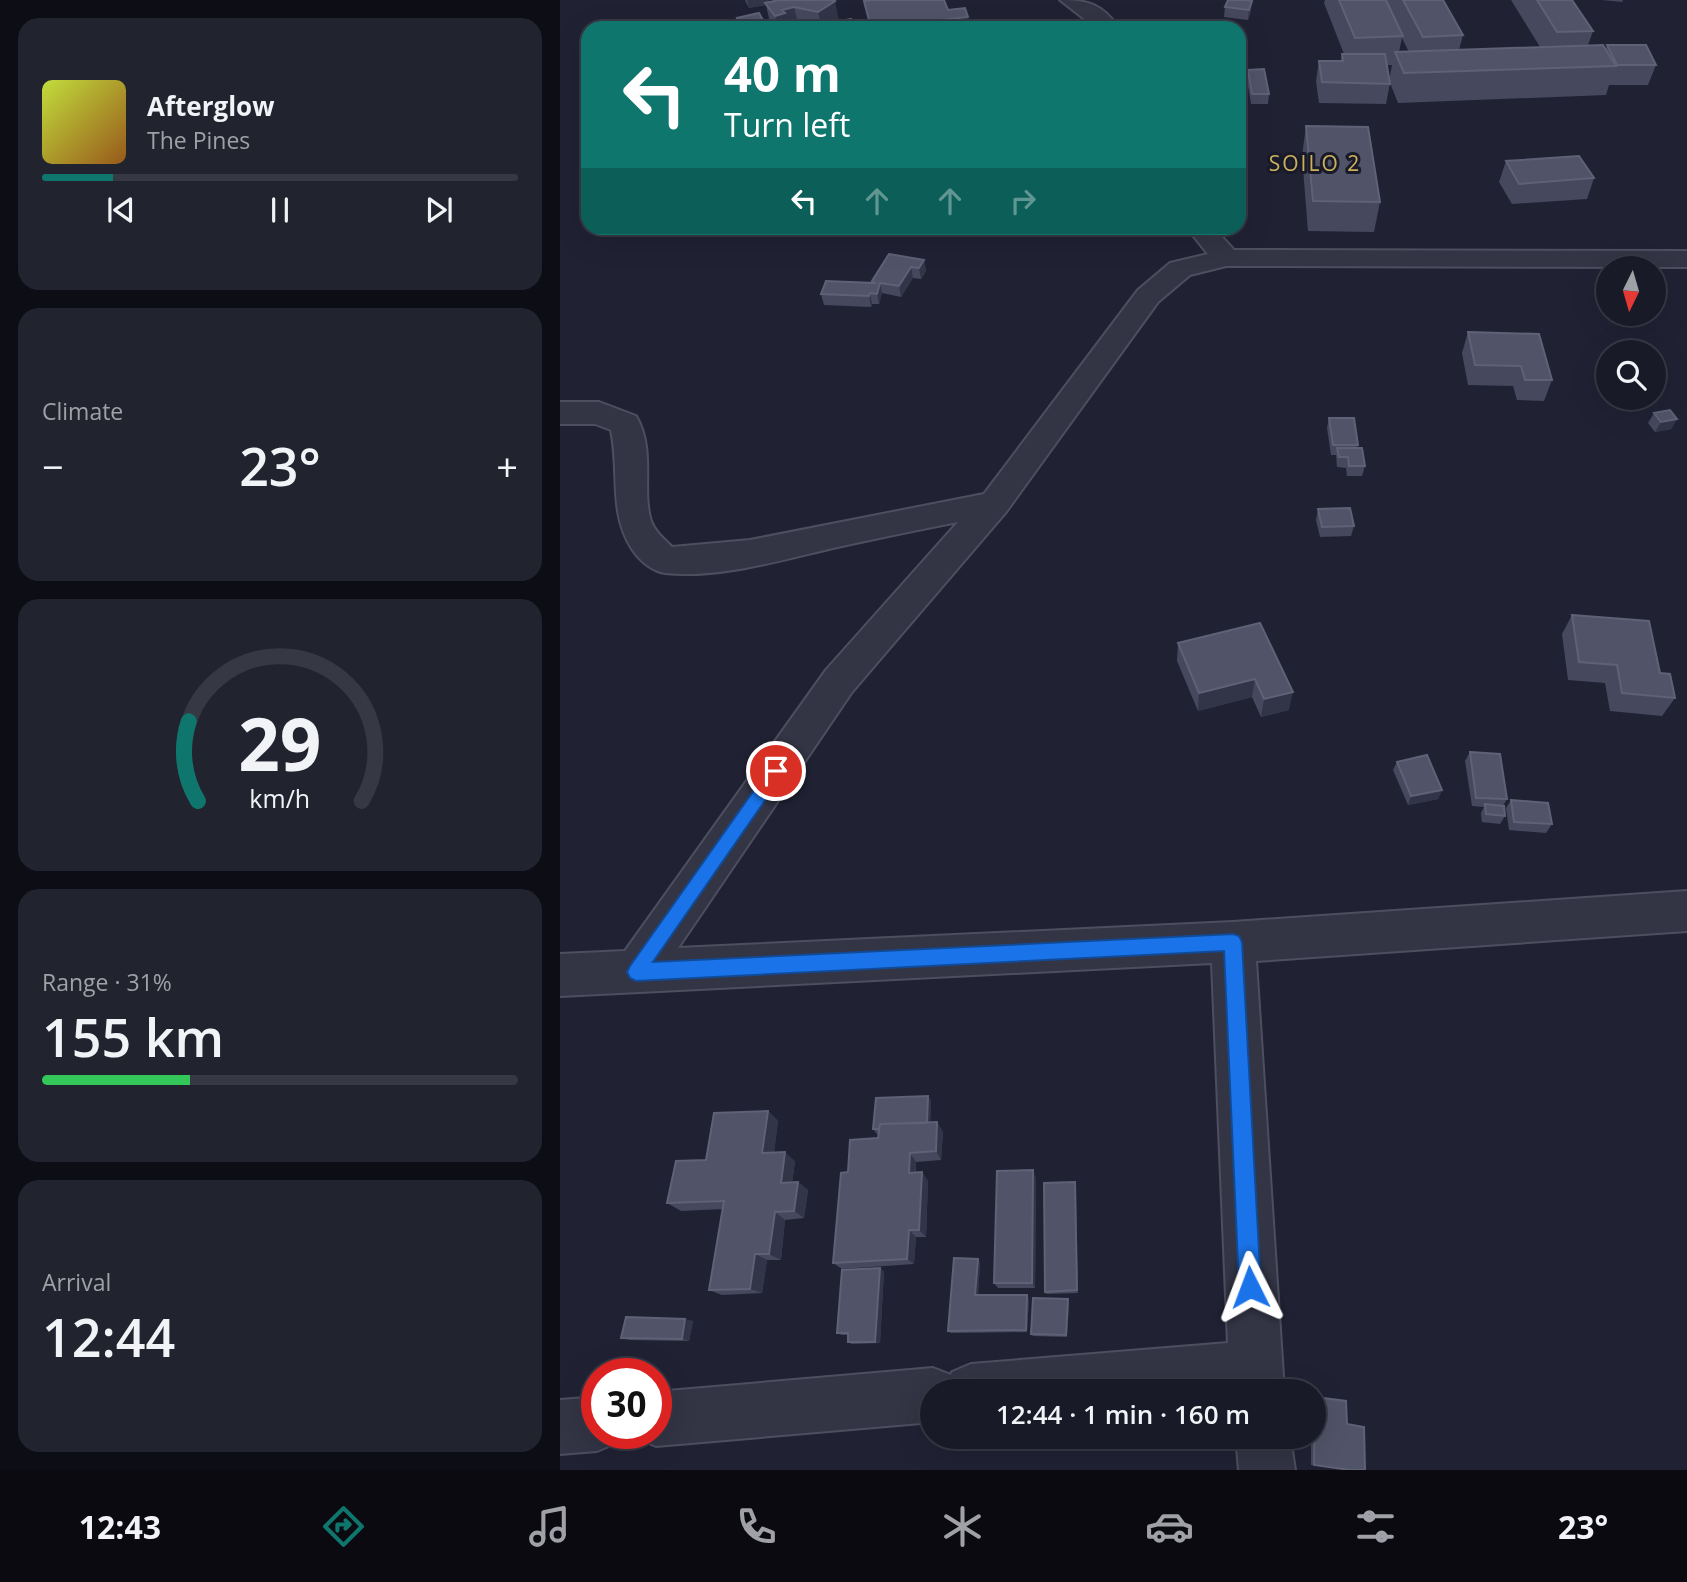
<!DOCTYPE html>
<html lang="en">
<head>
<meta charset="utf-8">
<style>
  :root { --surface:#181a27; --page:#21232f; --text:#f1f3f6; --muted:#9fa1a7; --line:#363844; --accent:#0f766e }
  body { margin:0; font-family:"Open Sans",sans-serif; background:var(--page); color:var(--text); height:100vh; display:flex; flex-direction:column; font-size:26px; white-space:nowrap }
  * { box-sizing:border-box; margin:0 }
  p { font-size:23px; color:var(--muted) }
  .icon { flex:none; width:38px; height:38px; fill:none; stroke:currentColor; stroke-width:2; stroke-linecap:round; stroke-linejoin:round }
  .map { position:relative; flex:1; overflow:hidden }
  .sheet { display:flex; flex-direction:column; gap:18px; padding:18px; background:#0d0e15; width:560px }
  .sheet>* { flex:none }
  .hud { position:absolute; left:21px; top:21px; width:665px; height:214px; border-radius:21px; box-shadow:0 7px 28px #0002,0 0 0 2px var(--line); background:#0f766e; color:#fff; overflow:hidden }
  .needle { width:46px; rotate:185deg }
  .controls { position:absolute; left:1036px; top:256px; display:grid; gap:14px }
  .controls a { display:grid; place-items:center; width:70px; height:70px; border-radius:50%; background:var(--surface); box-shadow:0 7px 28px #0002,0 0 0 2px var(--line); font-size:35px }
  .speed { position:absolute; left:21px; top:1358px; display:flex; gap:14px; font-size:35px; font-weight:700; text-align:center }
  .speed>* { display:grid; place-content:center; width:91px; height:91px; border-radius:50%; background:var(--surface); box-shadow:0 7px 28px #0002,0 0 0 2px var(--line); line-height:1 }
  .speed .limit { border:10px solid #d22; background:#fff; color:#111 }
  .pin { position:absolute; display:grid; place-items:center; width:60px; height:60px; color:#fff; margin:-30px; border:4px solid #fff; border-radius:50%; box-shadow:0 2px 7px #0007 }
  .me { position:absolute; width:77px; margin:-38px; rotate:357deg; stroke-linejoin:round; filter:drop-shadow(0 0 5px #0008) }
  .turn { display:flex; align-items:center; gap:24px; height:147px; padding:0 28px; font-size:32px }
  .turn .icon { width:91px; height:91px; stroke-width:2.5 }
  .turn b { display:block; font-size:49px; line-height:60px }
  .lanes { display:flex; align-items:center; height:66px; padding:0 28px; background:#0003; justify-content:center; gap:35px; direction:ltr }
  .lanes .off { opacity:.35 }
  .big { font-size:52px; font-weight:600; line-height:1.1 }
  .sheet .widget { flex:1; display:flex; flex-direction:column; justify-content:center; gap:10px; min-width:0; padding:0 24px; border-radius:21px; background:var(--page) }
  .sheet .dial { align-items:center; gap:0 }
  .dial svg { height:182px; overflow:visible; fill:none; stroke:var(--line); stroke-width:7; stroke-linecap:round; text-anchor:middle }
  .dial text { fill:var(--text); stroke:none }
  .song { display:flex; align-items:center; gap:21px }
  .cover { width:84px; height:84px; border-radius:10px; background:linear-gradient(135deg,hsl(70 70% 55%),hsl(30 70% 35%)) }
  .played { height:7px; border-radius:4px; background:linear-gradient(90deg,var(--accent) 15%,var(--line) 15%) }
  .keys { display:flex; justify-content:space-around; direction:ltr }
  .heat { display:flex; justify-content:space-between; align-items:center; font-size:38px; direction:ltr }
  .charge { height:10px; border-radius:5px; background:linear-gradient(90deg,#34c759 31%,var(--line) 0) }
  .trip { position:absolute; left:360px; top:1379px; width:406px; height:70px; border-radius:35px; background:var(--surface); box-shadow:0 7px 28px #0002,0 0 0 2px var(--line); font-weight:600; line-height:70px; text-align:center }
  .menu { display:flex; height:112px; justify-content:space-around; align-items:center; background:#0a0a10; color:var(--muted) }
  .menu .icon { width:49px; height:49px }
  .menu .on { color:var(--accent) }
  .menu b { font-size:32px; color:var(--text) }
  main { display:flex; flex:1; min-height:0 }
  .map>svg:first-child { display:block }
  .lines { fill:none; stroke-linecap:round; stroke-linejoin:round }
  .minor-casing { stroke:#4d4f60; stroke-width:4 }
  .minor { fill:#333444; fill-rule:evenodd }
  .wall { fill:#46485d; fill-rule:evenodd }
  .shaded-wall { fill:#323448 }
  .building { fill:#515368; stroke:#5f6176; stroke-width:2 }
  .route { fill:#1a73e8; stroke:#114b97; stroke-width:2 }
  .labels { text-anchor:middle; dominant-baseline:central; stroke-width:6; stroke-linejoin:round; paint-order:stroke }
  .far-quarter-label { font-size:21px; letter-spacing:2px; fill:#ccb15d; stroke:#191a29 }
</style>
</head>
<body>
<main>
<section class="sheet">
<div class="widget">
<div class="song"><i class="cover"></i><div><b>Afterglow</b><p>The Pines</p></div></div>
<div class="played"></div>
<div class="keys"><svg class="icon" aria-label="previous" viewBox="0 0 24 24"><path d="M18 5L8 12l10 7zM5 5v14"/></svg><svg class="icon" aria-label="pause" viewBox="0 0 24 24"><path d="M8 5v14M16 5v14"/></svg><svg class="icon" aria-label="next" viewBox="0 0 24 24"><path d="M6 5l10 7-10 7zM19 5v14"/></svg></div>
</div>
<div class="widget"><p>Climate</p>
<div class="heat"><a>−</a><b class="big">23°</b><a>+</a></div>
</div>
<div class="widget dial"><svg viewBox="0 0 100 80">
<path d="M14 69A42 42 0 1 1 86 69"/>
<path d="M14 69A42 42 0 0 1 10 34" stroke="#0f766e"/>
<text x="50" y="56" font-size="32" font-weight="700">29</text>
<text x="50" y="72" font-size="11">km/h</text>
</svg></div>
<div class="widget"><p>Range · 31%</p><b class="big">155 km</b><div class="charge"></div></div>
<div class="widget"><p>Arrival</p><b class="big">12:44</b></div>
</section>
<div class="map">
<svg width="1127" height="1470" viewBox="0 0 1127 1470">
  <rect width="100%" height="100%" fill="#202234"/>
  <g class="lines">
    <defs>
      <path id="minor" d="M500,0C528,0 542,4 559,28H536Z
        M627,228H654L674,250L1127,251V267L666,266L630,275L598,302L446,512L292,692L118,948L673,922L1127,891V931L696,961L724,1391H373V1422L96,1446L77,1438L75,1433H96V1392L373,1368L391,1375L392,1372L411,1364L668,1343L652,963L0,996V954L65,951L266,670L398,522C356,530 314,539 273,548C222,560 157,579 105,573C92,571 79,560 72,549C48,512 60,472 51,430L35,424H0V402H39L76,416C96,450 81,489 91,521C95,532 104,539 112,547L190,540L424,494L578,290L610,263L648,254Z
        M37,1397V1433H60L56,1443L37,1451L0,1454V1400Z
        M676,1437H730L735,1470H679Z"/>
    </defs>
    <use href="#minor" class="minor-casing"/>
    <use href="#minor" class="minor"/>
  </g>
  <path class="wall" d="M185,0H209V2L273,0L279,21L277,22L297,28H214L210,23L206,5L189,8Z
    M668,0L691,11L688,20L664,17L665,7Z
    M765,0H883L903,35L899,50L980,47L951,0H1012L1033,31L1028,45L1046,49L1047,45L1096,65L1088,85H1049L1046,95L838,103L830,83L826,104L759,103L756,81L759,61H781L782,54H784L764,3ZM842,38L849,52H839ZM827,65H832L829,81Z
    M1042,0H1063L1062,2Z
    M688,70L709,94L708,104H691L687,80Z
    M746,126L820,202L814,232L748,231L742,156Z
    M946,161L1034,178L1027,199L952,204L939,182Z
    M364,260L366,271L361,279L353,278L341,297L322,293L319,304H312L311,307L264,305L261,294L312,283V281Z
    M908,332L992,380L984,401L957,400L953,386L908,385L902,353Z
    M1094,413L1117,419L1111,429L1095,432L1088,423Z
    M769,418L798,445L797,448L805,466L802,476H787L786,468L777,467L776,455H771L767,428Z
    M758,509L794,526L791,536L760,537L756,520Z
    M1012,615L1100,673L1115,698L1102,716L1050,711L1045,683L1008,680L1002,634Z
    M700,623L729,710L701,717L692,697L638,711L617,661L618,643Z
    M910,752L947,799L943,806L945,816L940,824L922,822L921,813L924,807L912,806L905,761Z
    M837,762L882,790L878,799L848,805L833,770Z
    M951,800L992,824L986,833L949,830L946,808Z
    M368,1096L371,1101L370,1122H377L383,1132L381,1160L356,1162V1173L362,1172L368,1181L366,1237H356L354,1264L282,1269L273,1263L288,1172L318,1138L319,1134H317L313,1129Z
    M208,1111L218,1121L214,1152L235,1161L232,1183L238,1182L248,1190L244,1218L225,1220L221,1260H207L202,1293L162,1295L149,1290L163,1209L121,1211L107,1203L146,1160Z
    M476,1178L475,1288H438L434,1283Z
    M515,1182L518,1293L486,1294L485,1292Z
    M420,1262L418,1295L469,1298L467,1332L391,1333L388,1331Z
    M324,1271L320,1343L292,1344L288,1342V1335H282L277,1333Z
    M509,1302L507,1337L473,1336L471,1334Z
    M133,1321L129,1341L70,1340L61,1338Z
    M754,1398L786,1401L790,1470L751,1465V1437H754Z"/>
  <path class="shaded-wall" d="M187,0H209V4L189,8Z
    M275,1L279,21L268,28H262L258,12Z
    M692,1L691,11L688,20L689,10Z
    M234,7L239,27L228,25V28H218L215,16L222,10Z
    M408,17L409,28H316Z
    M364,260L366,271L361,279L359,268Z
    M351,267L353,278L341,297L339,286Z
    M320,283L322,293L319,304L317,294Z
    M310,293L312,304L311,307L309,296Z
    M1117,419L1111,429L1095,432L1101,422Z
    M695,679L692,697L638,711L639,693Z
    M733,692L729,710L701,717L704,699Z
    M882,790L878,799L848,805L851,796Z
    M368,1096L371,1101L370,1130L367,1126Z
    M208,1111L218,1121L213,1161L202,1153Z
    M377,1122L383,1132L381,1160L376,1151Z
    M225,1152L235,1161L231,1191L221,1183Z
    M350,1153L356,1162L355,1181L349,1173Z
    M473,1170L476,1178L475,1288L472,1283Z
    M362,1172L368,1181L366,1237L359,1230Z
    M238,1182L248,1190L244,1218L234,1211Z
    M515,1182L516,1186L518,1293L517,1290Z
    M215,1212L225,1220L221,1260L209,1254Z
    M349,1230L356,1237L354,1264L347,1259Z
    M195,1254L207,1260L202,1293L190,1289Z
    M418,1259L420,1262L418,1298L415,1295Z
    M320,1268L324,1271L320,1343L315,1342Z
    M467,1295L469,1298L467,1332L466,1330Z
    M508,1299L509,1302L507,1337L506,1335Z
    M125,1319L133,1321L129,1341L122,1339Z"/>
  <path class="building" d="M219,0H273L275,1L258,12L234,7L222,10L225,13L215,16L205,3Z
    M311,0H384L388,10L405,8L408,17L311,28L304,1Z
    M668,0H685L692,1L689,10L665,7Z
    M779,0H826L843,36L795,38Z
    M843,0H883L903,35L863,37Z
    M977,0H1012L1033,31L997,32Z
    M199,13L207,27L183,28L177,18Z
    M291,19L297,28H229L228,25L256,20L260,26Z
    M1043,45L1056,66L844,73L835,52Z
    M1047,45H1086L1096,65H1057Z
    M782,54H825L830,84L762,82L759,61H783Z
    M704,69L709,94H692L688,70Z
    M746,126L808,127L820,202L753,201Z
    M1019,156L1034,178L959,184L946,161Z
    M329,254L364,260L359,268L351,267L339,286L320,283L317,294L310,293L309,296L261,294L266,281L315,283L312,281Z
    M908,332L979,334L992,380H965L961,366L915,365Z
    M1110,410L1117,419L1101,422L1094,413Z
    M769,418H794L798,445H773Z
    M777,448H802L805,466H789L788,457H779Z
    M790,508L794,526L762,527L758,509Z
    M1012,615L1089,621L1100,673L1110,674L1115,698L1062,693L1057,665L1019,662Z
    M700,623L733,692L704,699L695,679L639,693L618,643Z
    M910,752L940,754L947,799L916,798Z
    M867,755L882,790L851,796L837,762Z
    M951,800L988,803L992,824L954,822Z
    M925,804L944,806L945,816L926,814Z
    M368,1096L367,1123L320,1124L319,1129H313L316,1098Z
    M208,1111L202,1153L225,1152L221,1183L238,1182L234,1211L215,1212L209,1254H195L190,1289L149,1290L164,1201L107,1203L116,1161L146,1160L154,1113Z
    M377,1122L376,1151L350,1153L349,1173L362,1172L359,1230H349L347,1259L273,1263L281,1173L288,1172L290,1140L318,1138L320,1124Z
    M473,1170L472,1283H434L437,1171Z
    M515,1182L517,1290L485,1292L484,1183Z
    M394,1258L418,1259L415,1295H467L466,1330L388,1331Z
    M320,1268L315,1342H288V1333H277L282,1270Z
    M473,1298L508,1299L506,1335L471,1334Z
    M66,1317L125,1319L122,1339L61,1338Z
    M755,1397L786,1401L787,1424L804,1427L805,1470H790L754,1465Z"/>
  <path class="route" d="M216,764L222,766L224,771L222,776L93,962L673,934L679,936L682,942L701,1287L698,1294L690,1298L683,1294L679,1287L664,951L76,981L70,978L67,972L70,966L211,766Z"/>
  <g class="labels">
    <g class="far-quarter-label">
      <text x="755" y="163">SOILO 2</text>
    </g>
  </g>
</svg>
<div class="controls">
<a><svg class="needle" viewBox="-14 -14 28 28"><path d="M0-13l5 13h-10z" fill="#e53935"/><path d="M0 13l5-13h-10z" fill="#9fa1a7"/></svg></a>
<a><svg class="icon" aria-label="search" viewBox="0 0 24 24"><circle cx="10" cy="10" r="6"/><path d="M15 15l6 6"/></svg></a>
</div>
<div class="speed"><div class="limit">30</div></div>
<div class="pin" style="left:216px;top:771px;background:#d93025"><svg class="icon" aria-label="arrive" viewBox="0 0 24 24"><path d="M6 21V4h12l-3 4 3 4H6"/></svg></div>
<svg class="me" style="left:690px;top:1287px" viewBox="-20 -20 40 40"><path d="M0-17L14 15 0 8-14 15z" fill="#1a73e8" stroke="#fff" stroke-width="4"/></svg>
<div class="trip">12:44 · 1 min · 160 m</div>
<div class="hud">
<div class="turn"><svg class="icon" aria-label="left" viewBox="0 0 24 24"><path d="M17 20v-9H6M10 6l-5 5 5 5"/></svg><div><b>40 m</b>Turn left</div></div>
<div class="lanes"><svg class="icon" aria-label="left" viewBox="0 0 24 24"><path d="M17 20v-9H6M10 6l-5 5 5 5"/></svg><svg class="icon off" aria-label="ahead" viewBox="0 0 24 24"><path d="M12 20V5M6 11l6-6 6 6"/></svg><svg class="icon off" aria-label="ahead" viewBox="0 0 24 24"><path d="M12 20V5M6 11l6-6 6 6"/></svg><svg class="icon off" aria-label="right" viewBox="0 0 24 24"><path d="M7 20v-9h11M14 6l5 5-5 5"/></svg></div>
</div>
</div>
</main>
<nav class="menu">
<b>12:43</b>
<svg class="icon on" aria-label="directions" viewBox="0 0 24 24"><path d="M12 3l9 9-9 9-9-9zM9 14v-3h6M13 9l2 2-2 2"/></svg>
<svg class="icon" aria-label="music" viewBox="0 0 24 24"><path d="M9 18V5l10-2v13"/><circle cx="6" cy="18" r="3"/><circle cx="16" cy="16" r="3"/></svg>
<svg class="icon" aria-label="phone" viewBox="0 0 24 24"><path d="M5 4h4l2 5-3 2q2 4 5 5l2-3 5 2v4C11 20 4 13 5 4z"/></svg>
<svg class="icon" aria-label="climate" viewBox="0 0 24 24"><path d="M12 3v18M4 7l16 10M4 17L20 7"/></svg>
<svg class="icon" aria-label="car" viewBox="0 0 24 24"><path d="M5 17H2v-5l4-1 3-4h7l3 4 3 1v5h-3M9 17h6M6 11h13"/><circle cx="7" cy="17" r="2"/><circle cx="17" cy="17" r="2"/></svg>
<svg class="icon" aria-label="filters" viewBox="0 0 24 24"><path d="M4 7h16M4 17h16"/><circle cx="9" cy="7" r="2"/><circle cx="15" cy="17" r="2"/></svg>
<b>23°</b>
</nav>
</body>
</html>
